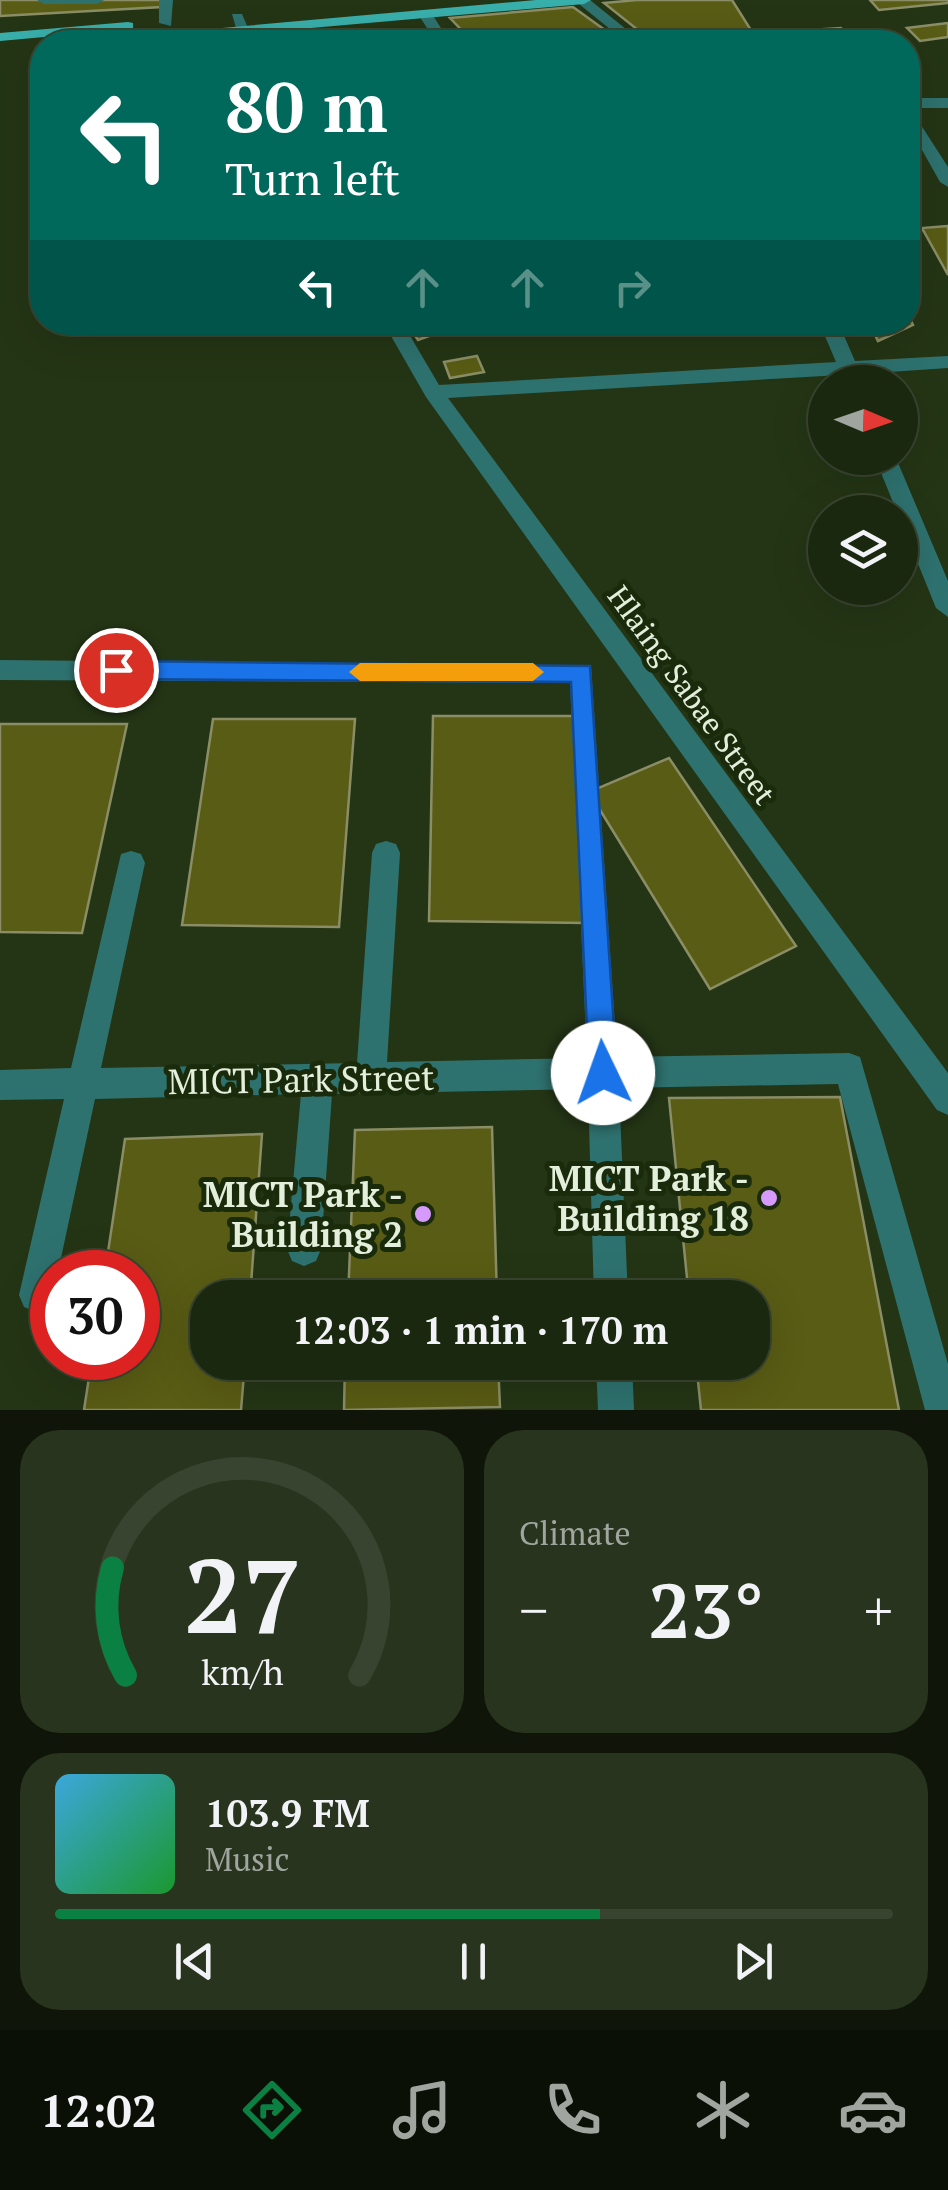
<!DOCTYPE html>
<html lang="en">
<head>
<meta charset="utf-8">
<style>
  :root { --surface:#1b2810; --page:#28341e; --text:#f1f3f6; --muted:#a0a69f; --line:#394430; --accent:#0b8043 }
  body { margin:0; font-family:"PT Serif",serif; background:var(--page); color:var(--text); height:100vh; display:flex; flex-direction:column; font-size:38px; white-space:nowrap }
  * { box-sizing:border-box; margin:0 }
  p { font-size:32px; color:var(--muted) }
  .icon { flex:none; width:55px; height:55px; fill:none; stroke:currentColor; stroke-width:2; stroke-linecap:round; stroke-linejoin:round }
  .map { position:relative; height:1410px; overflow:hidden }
  .panel { display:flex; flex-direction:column; gap:20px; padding:20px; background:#0f1609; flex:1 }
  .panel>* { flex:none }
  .top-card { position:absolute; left:30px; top:30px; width:890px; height:305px; border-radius:40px; box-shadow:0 10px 40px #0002,0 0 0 2px var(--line); background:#00695c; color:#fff; overflow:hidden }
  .needle { width:65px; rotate:92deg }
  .controls { position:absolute; left:808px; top:365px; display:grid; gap:20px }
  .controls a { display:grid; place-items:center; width:110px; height:110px; border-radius:50%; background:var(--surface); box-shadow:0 10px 40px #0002,0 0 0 2px var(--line); font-size:50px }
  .speed { position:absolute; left:30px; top:1250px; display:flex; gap:20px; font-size:50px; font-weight:700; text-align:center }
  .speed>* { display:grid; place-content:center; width:130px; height:130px; border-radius:50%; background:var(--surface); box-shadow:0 10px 40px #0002,0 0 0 2px var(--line); line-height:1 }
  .speed .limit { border:15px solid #d22; background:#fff; color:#111 }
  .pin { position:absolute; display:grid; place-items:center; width:85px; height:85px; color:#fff; margin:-42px; border:5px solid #fff; border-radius:50%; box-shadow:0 2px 10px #0007 }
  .me { position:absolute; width:110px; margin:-55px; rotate:357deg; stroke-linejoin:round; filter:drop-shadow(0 0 8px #0008) }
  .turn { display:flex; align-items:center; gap:35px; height:210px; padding:0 30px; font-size:45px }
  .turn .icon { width:130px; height:130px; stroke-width:2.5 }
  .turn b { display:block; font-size:70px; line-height:85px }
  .lanes { display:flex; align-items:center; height:95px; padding:0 30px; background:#0003; justify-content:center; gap:50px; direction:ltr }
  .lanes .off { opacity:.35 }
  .big { font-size:75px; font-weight:700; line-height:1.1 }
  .panel .tile { flex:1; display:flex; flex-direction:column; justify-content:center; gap:15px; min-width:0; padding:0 35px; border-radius:40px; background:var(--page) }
  .panel .dial { align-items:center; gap:0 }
  .dial svg { height:260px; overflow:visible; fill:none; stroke:var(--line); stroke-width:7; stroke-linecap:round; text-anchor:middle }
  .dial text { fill:var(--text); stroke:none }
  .song { display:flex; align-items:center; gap:30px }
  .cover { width:120px; height:120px; border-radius:15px; background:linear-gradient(135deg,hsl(200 70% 55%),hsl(130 70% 35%)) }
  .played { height:10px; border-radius:5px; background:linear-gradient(90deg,var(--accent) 65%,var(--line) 65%) }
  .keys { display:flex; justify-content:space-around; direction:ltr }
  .heat { display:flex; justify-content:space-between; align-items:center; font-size:55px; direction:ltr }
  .panel .tiles { flex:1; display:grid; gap:20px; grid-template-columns:1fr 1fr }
  .tile:last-child { grid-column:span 2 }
  .trip { position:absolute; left:190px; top:1280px; width:580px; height:100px; border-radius:40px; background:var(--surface); box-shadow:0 10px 40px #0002,0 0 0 2px var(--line); font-weight:700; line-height:100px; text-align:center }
  .tabs { display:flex; height:160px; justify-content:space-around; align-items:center; background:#0b1006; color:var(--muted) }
  .tabs .icon { width:70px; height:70px }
  .tabs .on { color:var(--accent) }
  .tabs b { font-size:45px; color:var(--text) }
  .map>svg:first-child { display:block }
  .building { fill:#595c14; stroke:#8a8d65; stroke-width:2.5 }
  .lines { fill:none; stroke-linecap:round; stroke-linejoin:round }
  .minor { fill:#2e726f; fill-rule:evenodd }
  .major { fill:#39afab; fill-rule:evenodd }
  .route { fill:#1a73e8; stroke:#114b97; stroke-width:2.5 }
  .slow { fill:#f59e0b }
  .poi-dot { fill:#d69bfa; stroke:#1a2b0b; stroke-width:4 }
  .labels { text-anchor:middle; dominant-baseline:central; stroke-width:10; stroke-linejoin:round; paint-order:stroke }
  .street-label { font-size:30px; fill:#e3eedb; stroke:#1a2b0b }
  .near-street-label { font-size:35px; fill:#e3eedb; stroke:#1a2b0b }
  .near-poi-label { font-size:35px; font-weight:bold; fill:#e3eedb; stroke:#1a2b0b; text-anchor:end }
</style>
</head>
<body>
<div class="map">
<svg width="948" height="1410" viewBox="0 0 948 1410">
  <rect width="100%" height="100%" fill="#243515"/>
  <path class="building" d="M0,0H162V7L0,16Z
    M637,0H732L754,35L653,42L604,3Z
    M870,0H948V3L879,10Z
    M573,7L609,33L473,42L450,18Z
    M948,23V37L920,41L907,28Z
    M841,28L853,42H784L775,32Z
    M948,226V275L922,228Z
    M908,315L913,325L878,341L869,322H908Z
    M406,322H468L418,340Z
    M477,356L484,372L450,378L444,362Z
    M433,716H574L586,923L429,921Z
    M213,719H355L339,927L182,925Z
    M0,724H127L82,933L0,932Z
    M669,758L796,946L710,989L589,792Z
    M840,1097L899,1410H701L696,1362H752V1298H689L669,1098Z
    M492,1127L497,1298H348L355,1130Z
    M262,1134L250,1298H208V1362H245L241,1410H84L92,1358H138V1272H105L125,1139Z
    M345,1362H498L500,1407L344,1410Z"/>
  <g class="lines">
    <path class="minor" d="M37,0H104L97,4H44Z
      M159,0H173L171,26L159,23Z
      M574,0H590L642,42H626Z
      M420,11H430L450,42H436L418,14Z
      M232,14H242L254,42H240Z
      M908,98H948V108H910L948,167V187L940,182L908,125Z
      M383,322H402L439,385L836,362L819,322H838L855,361L948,356V368L860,374L864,382H844L841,375L448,398L948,1073V1115L937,1110L426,397Z
      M875,458H896L948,581V617L936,608Z
      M0,660L591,666L617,1057L849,1053L860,1057L948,1364V1410H925L838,1084L619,1088L628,1298H594L588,1089L332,1094L321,1249L316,1261L304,1266L292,1261L287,1249L301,1094L95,1099L58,1272H52L48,1307L36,1312L24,1307L19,1295L64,1099L0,1100V1070L71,1068L121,854L131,851L141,854L145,863L101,1068L357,1063L372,853L376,844L386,841L396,844L400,853L387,1062L587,1058L570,683L0,680Z
      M596,1362H632L634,1410H598Z"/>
    <path class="major" d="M536,0H591L584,4L153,42H102L109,38Z
      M128,22L133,23V29L0,41V33Z"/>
  </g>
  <path class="route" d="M116,661L590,666L617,1073L613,1083L603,1087L593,1083L589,1073L571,682L116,679L105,670Z"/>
  <path class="slow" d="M360,663H533L544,672L533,681H360L349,672Z"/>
  <g class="poi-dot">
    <circle cx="769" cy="1198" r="10"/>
    <circle cx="423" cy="1214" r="10"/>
  </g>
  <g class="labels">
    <g class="street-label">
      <text transform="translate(692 695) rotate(54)">Hlaing Sabae Street</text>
    </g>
    <g class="near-street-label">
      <text transform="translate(301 1079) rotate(-1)">MICT Park Street</text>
    </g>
    <g class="near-poi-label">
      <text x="749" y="1178">MICT Park -<tspan x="749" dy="40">Building 18</tspan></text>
      <text x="403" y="1194">MICT Park -<tspan x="403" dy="40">Building 2</tspan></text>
    </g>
  </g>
</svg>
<div class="controls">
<a><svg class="needle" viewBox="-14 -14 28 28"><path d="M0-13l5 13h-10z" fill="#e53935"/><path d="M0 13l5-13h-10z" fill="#a0a69f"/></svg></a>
<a><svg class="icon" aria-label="layers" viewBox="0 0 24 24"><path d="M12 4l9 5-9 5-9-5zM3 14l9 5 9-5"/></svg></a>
</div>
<div class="speed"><div class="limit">30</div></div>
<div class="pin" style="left:116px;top:670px;background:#d93025"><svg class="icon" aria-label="arrive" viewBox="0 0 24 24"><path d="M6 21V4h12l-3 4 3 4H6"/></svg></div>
<svg class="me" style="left:603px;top:1073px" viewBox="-20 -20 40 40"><circle r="19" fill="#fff"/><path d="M0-13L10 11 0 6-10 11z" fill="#1a73e8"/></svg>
<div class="trip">12:03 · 1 min · 170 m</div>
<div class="top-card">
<div class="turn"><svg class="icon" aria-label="left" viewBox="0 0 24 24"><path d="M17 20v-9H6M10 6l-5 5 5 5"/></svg><div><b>80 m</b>Turn left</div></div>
<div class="lanes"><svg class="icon" aria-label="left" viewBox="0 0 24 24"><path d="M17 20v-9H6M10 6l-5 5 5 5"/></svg><svg class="icon off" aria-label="ahead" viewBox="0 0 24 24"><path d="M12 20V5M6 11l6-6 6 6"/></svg><svg class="icon off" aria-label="ahead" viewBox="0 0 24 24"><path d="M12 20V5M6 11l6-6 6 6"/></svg><svg class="icon off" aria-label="right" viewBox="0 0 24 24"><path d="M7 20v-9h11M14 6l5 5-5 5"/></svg></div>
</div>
</div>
<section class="panel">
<div class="tiles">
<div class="tile dial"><svg viewBox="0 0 100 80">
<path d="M14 69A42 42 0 1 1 86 69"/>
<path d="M14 69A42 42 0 0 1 10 36" stroke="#0b8043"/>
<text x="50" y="56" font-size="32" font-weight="700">27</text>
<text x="50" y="72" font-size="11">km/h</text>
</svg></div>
<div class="tile"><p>Climate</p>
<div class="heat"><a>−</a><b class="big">23°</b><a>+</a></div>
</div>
<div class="tile">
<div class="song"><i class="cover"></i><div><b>103.9 FM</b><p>Music</p></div></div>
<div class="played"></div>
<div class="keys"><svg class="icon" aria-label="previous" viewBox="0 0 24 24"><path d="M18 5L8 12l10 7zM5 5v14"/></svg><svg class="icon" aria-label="pause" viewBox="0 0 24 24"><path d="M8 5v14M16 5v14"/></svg><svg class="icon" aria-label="next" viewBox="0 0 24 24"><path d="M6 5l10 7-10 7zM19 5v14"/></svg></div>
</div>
</div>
</section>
<nav class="tabs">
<b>12:02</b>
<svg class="icon on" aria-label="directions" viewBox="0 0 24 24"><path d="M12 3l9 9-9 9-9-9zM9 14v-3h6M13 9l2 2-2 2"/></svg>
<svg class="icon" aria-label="music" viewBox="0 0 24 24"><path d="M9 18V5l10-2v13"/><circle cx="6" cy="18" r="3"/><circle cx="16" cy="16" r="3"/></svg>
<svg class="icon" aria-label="phone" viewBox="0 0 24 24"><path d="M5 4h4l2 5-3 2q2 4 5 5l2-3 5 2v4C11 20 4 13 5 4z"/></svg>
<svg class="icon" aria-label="climate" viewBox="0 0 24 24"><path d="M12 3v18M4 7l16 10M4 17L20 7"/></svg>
<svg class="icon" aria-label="car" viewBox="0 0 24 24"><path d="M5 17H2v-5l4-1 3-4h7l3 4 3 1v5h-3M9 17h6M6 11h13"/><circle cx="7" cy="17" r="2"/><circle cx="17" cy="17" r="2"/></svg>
</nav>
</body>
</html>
